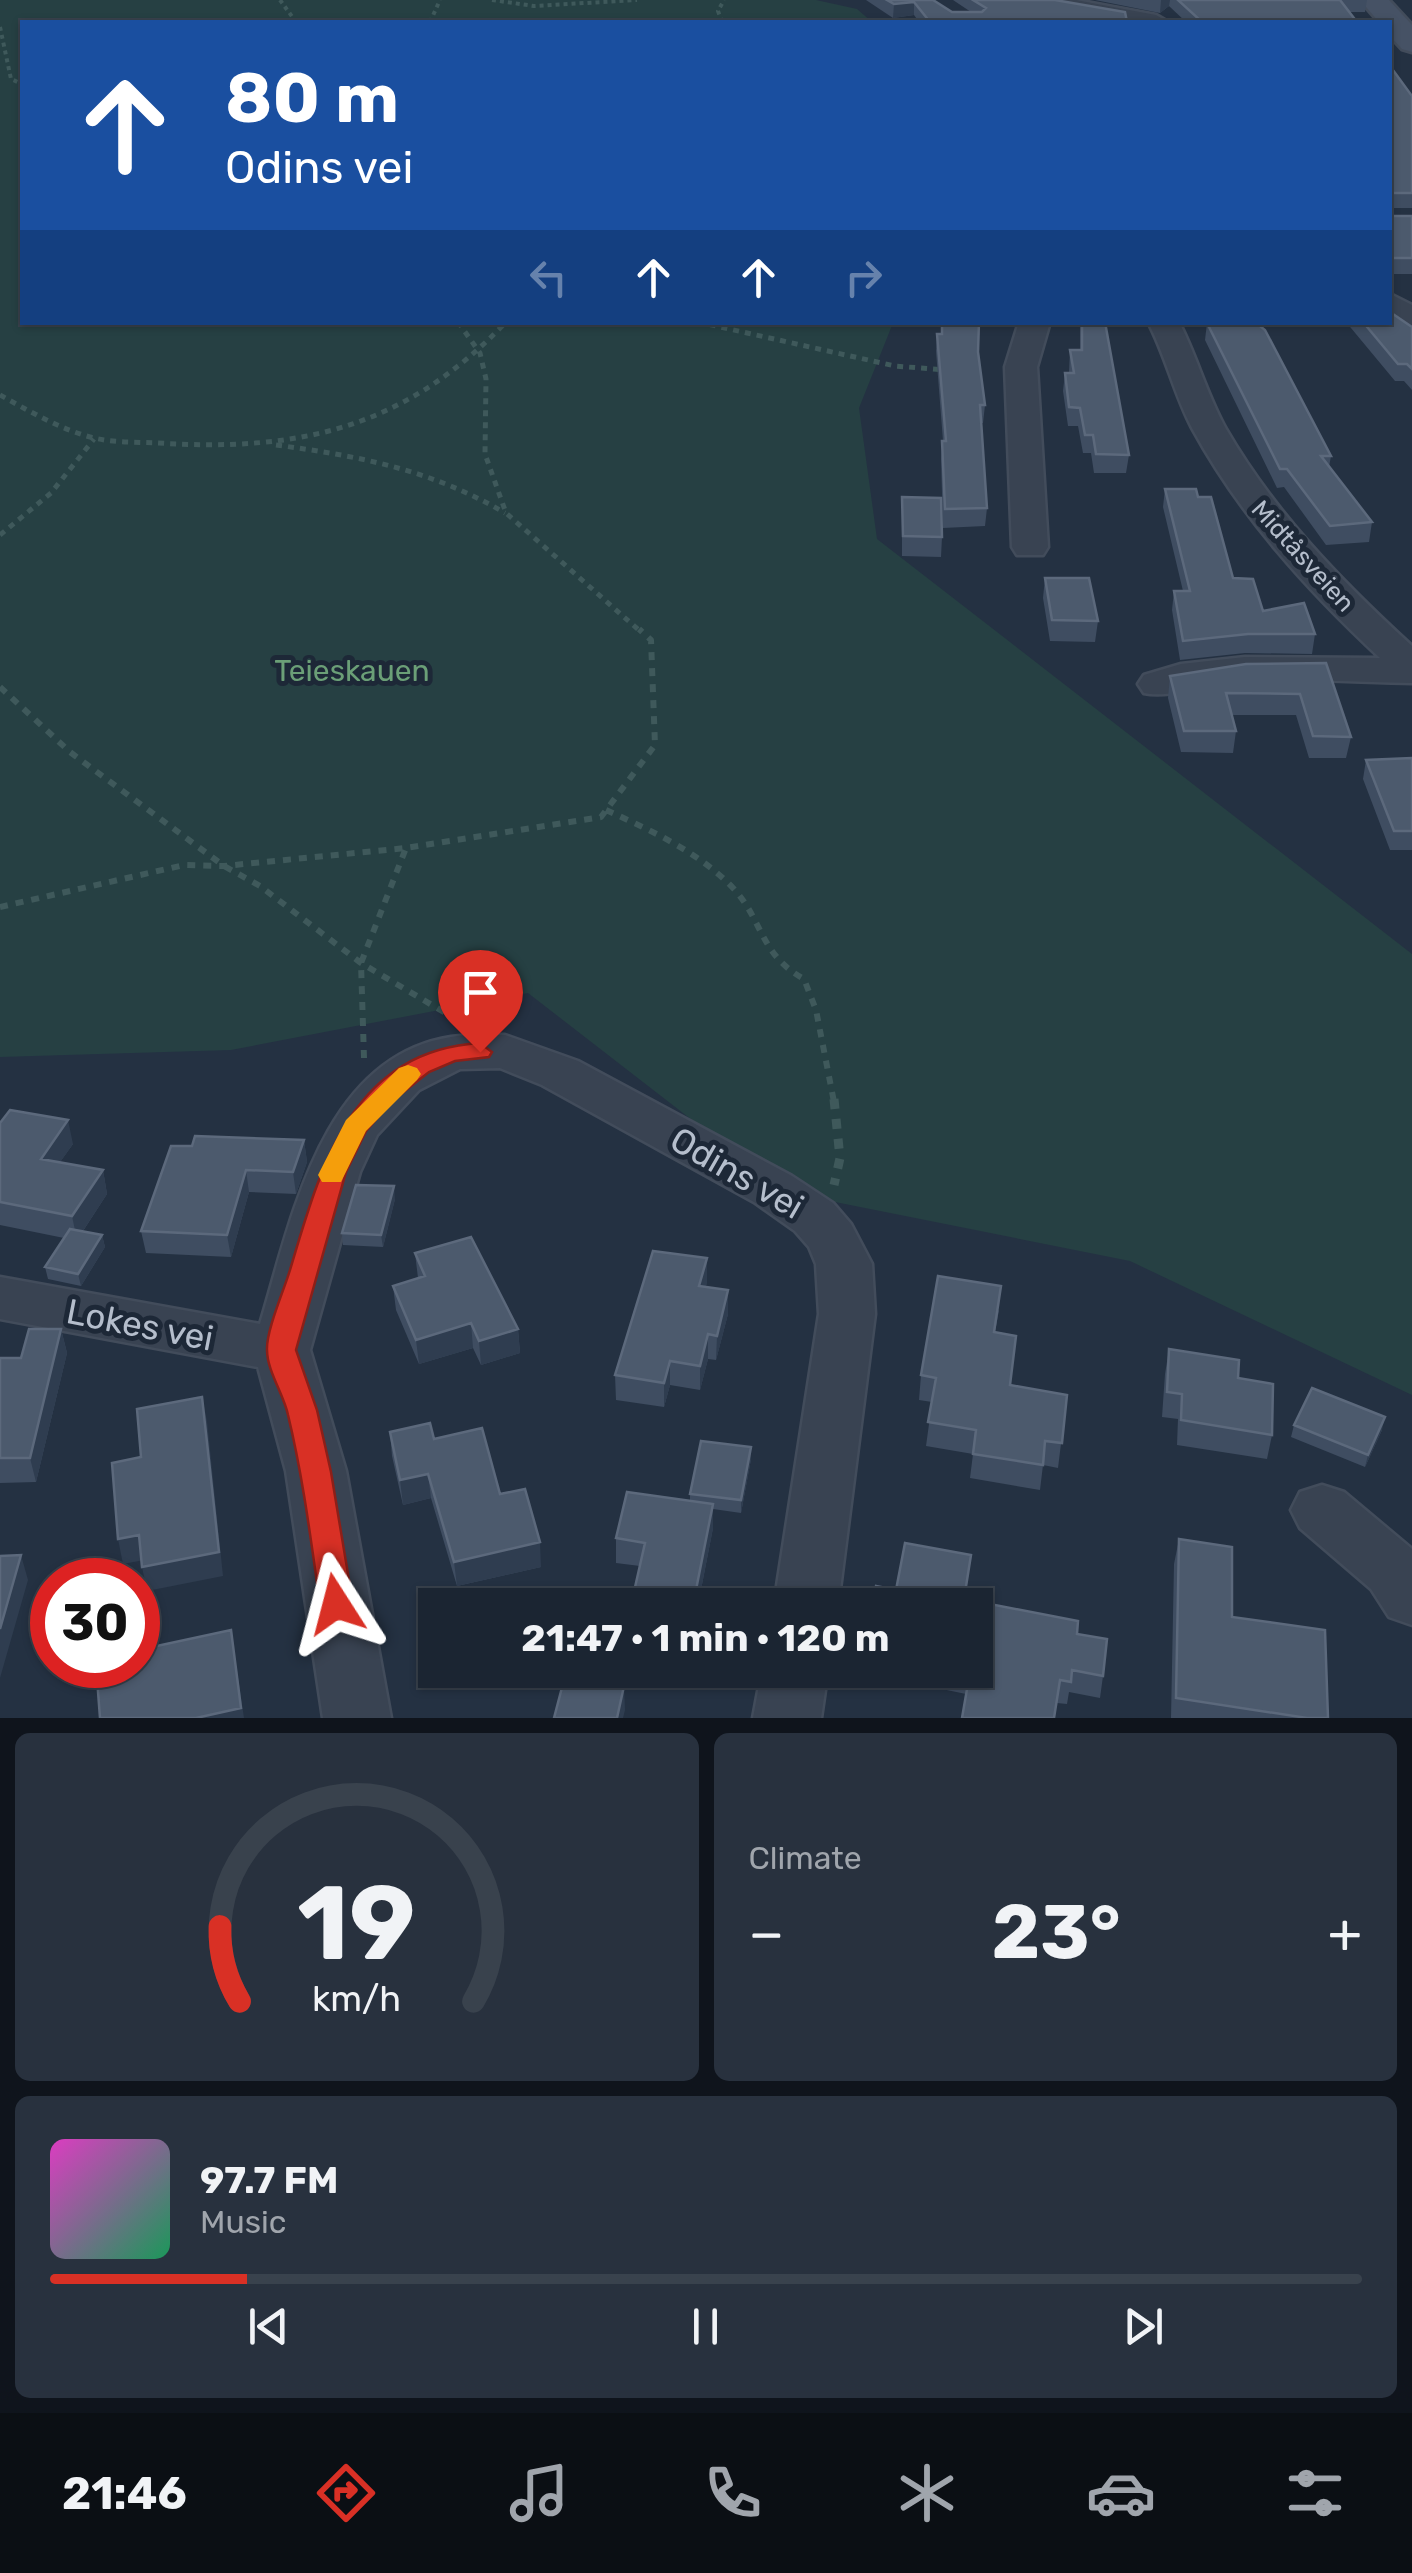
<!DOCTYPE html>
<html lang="en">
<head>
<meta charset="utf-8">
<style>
  :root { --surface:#1b2532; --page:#28313e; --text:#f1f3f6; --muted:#a0a5ac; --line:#39424d; --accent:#d93025 }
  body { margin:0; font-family:Rubik,sans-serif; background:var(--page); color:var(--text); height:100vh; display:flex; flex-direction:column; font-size:38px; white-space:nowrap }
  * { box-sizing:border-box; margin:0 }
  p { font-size:32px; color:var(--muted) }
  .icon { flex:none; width:55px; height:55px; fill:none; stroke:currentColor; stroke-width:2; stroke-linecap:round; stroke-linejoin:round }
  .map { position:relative; height:1718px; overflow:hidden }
  .panel { display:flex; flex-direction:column; gap:15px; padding:15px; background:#0f141c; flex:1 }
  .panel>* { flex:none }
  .hud { position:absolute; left:20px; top:20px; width:1372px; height:305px; border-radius:0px; box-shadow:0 2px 8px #0004,0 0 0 2px var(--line); background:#1a4fa0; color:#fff; overflow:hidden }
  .speed { position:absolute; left:30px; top:1558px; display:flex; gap:20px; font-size:50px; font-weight:700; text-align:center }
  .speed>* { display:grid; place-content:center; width:130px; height:130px; border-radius:50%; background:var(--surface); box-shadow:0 2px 8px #0004,0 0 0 2px var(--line); line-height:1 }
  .speed .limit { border:15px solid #d22; background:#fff; color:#111 }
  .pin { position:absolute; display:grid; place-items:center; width:85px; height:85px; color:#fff; margin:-102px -42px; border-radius:50% 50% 50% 0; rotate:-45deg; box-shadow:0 0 10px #0007 }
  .pin .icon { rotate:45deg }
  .me { position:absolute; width:110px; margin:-55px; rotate:351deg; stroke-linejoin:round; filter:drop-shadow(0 0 8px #0008) }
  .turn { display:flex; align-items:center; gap:35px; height:210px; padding:0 40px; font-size:45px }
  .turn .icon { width:130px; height:130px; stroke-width:2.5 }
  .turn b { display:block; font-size:70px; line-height:85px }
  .lanes { display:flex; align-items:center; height:95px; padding:0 40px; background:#0003; justify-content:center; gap:50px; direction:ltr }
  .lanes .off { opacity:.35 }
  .big { font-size:75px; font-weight:700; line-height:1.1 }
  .panel .widget { flex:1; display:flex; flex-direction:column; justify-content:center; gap:15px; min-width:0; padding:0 35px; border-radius:15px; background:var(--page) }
  .panel .dial { align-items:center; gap:0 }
  .dial svg { height:260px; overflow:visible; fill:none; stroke:var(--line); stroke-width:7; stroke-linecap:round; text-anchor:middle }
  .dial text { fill:var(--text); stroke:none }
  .song { display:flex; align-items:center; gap:30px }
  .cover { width:120px; height:120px; border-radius:15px; background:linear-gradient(135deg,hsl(310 70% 55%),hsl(150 70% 35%)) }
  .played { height:10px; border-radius:5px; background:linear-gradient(90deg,var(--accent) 15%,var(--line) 15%) }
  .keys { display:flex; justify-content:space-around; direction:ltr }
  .heat { display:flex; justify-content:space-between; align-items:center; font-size:55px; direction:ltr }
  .panel .tiles { flex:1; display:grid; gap:15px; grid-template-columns:1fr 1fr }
  .widget:last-child { grid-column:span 2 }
  .trip { position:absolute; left:418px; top:1588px; width:575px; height:100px; border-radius:0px; background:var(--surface); box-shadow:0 2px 8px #0004,0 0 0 2px var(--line); font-weight:700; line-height:100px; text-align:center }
  .tab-bar { display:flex; height:160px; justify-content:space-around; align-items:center; background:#0b0f14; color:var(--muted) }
  .tab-bar .icon { width:70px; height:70px }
  .tab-bar .active { color:var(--accent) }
  .tab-bar b { font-size:45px; color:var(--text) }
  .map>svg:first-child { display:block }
  .green { fill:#264043 }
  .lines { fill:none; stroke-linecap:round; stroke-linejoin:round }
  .minor-casing { stroke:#424c5b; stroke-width:5 }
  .secondary-casing { stroke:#424c5b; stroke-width:5 }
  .path-far3 { stroke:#3f595b; stroke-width:4; stroke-dasharray:4 4; stroke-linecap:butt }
  .path-far2 { stroke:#3f595b; stroke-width:5; stroke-dasharray:6 6; stroke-linecap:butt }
  .path-far1 { stroke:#3f595b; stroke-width:6; stroke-dasharray:8 8; stroke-linecap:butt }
  .path { stroke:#3f595b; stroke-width:9; stroke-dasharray:10 10; stroke-linecap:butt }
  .minor { fill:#394352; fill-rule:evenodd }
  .secondary { fill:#465265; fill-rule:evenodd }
  .wall { fill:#3f4d61 }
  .shaded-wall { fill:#2f3d50 }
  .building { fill:#4c5a6d; stroke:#5c697c; stroke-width:2.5 }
  .route { fill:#d93025; stroke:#8d1f18; stroke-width:2.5 }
  .slow { fill:#f59e0b }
  .labels { text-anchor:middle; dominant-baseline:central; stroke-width:10; stroke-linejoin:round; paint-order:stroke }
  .far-street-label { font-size:25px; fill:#b5becc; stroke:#1d2837 }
  .park-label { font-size:30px; fill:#6b9f77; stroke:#1d2837 }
  .near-street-label { font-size:35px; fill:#b5becc; stroke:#1d2837 }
</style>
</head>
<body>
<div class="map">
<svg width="1412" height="1718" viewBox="0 0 1412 1718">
  <rect width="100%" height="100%" fill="#243142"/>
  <path class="green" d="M0,0H816L857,9L872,22H22V322L893,323L859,408L877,539L1412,954V1395L1130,1261L785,1192L528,993L231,1050L0,1057Z"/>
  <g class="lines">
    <defs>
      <path id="minor" d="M1029,0H1076L1156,15L1168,22H1122L1040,7Z
        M1390,294L1412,305V329L1390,318Z
        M1019,322H1050L1037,367L1048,547L1043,555H1017L1012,547L1005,367Z
        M1148,322H1179C1197,357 1207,395 1226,429C1274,512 1341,581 1412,646V683C1355,682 1299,678 1242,681C1212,683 1170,699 1144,693L1138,684L1144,675L1181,664L1245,657L1380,658C1307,590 1240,516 1192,428C1174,394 1166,356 1148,322Z
        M505,1035L578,1061L792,1176L833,1203L851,1224L872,1264L875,1314L838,1605H774L819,1314L816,1264L809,1247L795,1231L754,1202L542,1085L500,1068L460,1069L419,1090L377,1135L360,1172L310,1350L346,1471L391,1718H323L286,1471L258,1367L0,1319V1277L260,1324C291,1222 321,1057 451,1037C468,1034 487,1035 505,1035Z
        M1322,1485L1344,1492L1412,1549V1625L1389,1617L1371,1589L1300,1528L1291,1510L1300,1492Z
        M762,1670H828L821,1718H753Z"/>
      <path id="secondary" d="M1360,0H1389L1412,25V52L1402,49L1390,36V22H1379Z"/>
    </defs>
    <use href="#minor" class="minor-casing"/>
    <use href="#secondary" class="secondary-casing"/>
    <path class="path-far3" d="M280,0L296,22
      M492,0L534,6L637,0
      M430,22L440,0
      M722,22L718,11L724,0
      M0,27L11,79L22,84"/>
    <path class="path-far2" d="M458,322L480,353L486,379L485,454L506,513L641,632
      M698,322L895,366L945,370
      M0,395C29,411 58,428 90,437C112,443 136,442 158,443C300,452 405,428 506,322
      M276,445C359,456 432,470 505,513
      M0,535L51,493L94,439"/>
    <path class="path-far1" d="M0,687L70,752L224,866L260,886L361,963L454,1018
      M606,810C650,830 699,852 733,888C763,920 760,955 804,979L816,1010L834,1102
      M0,907L184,865L224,866L406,848L601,817L655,745L651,640L639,629
      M364,1058L361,963L406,848"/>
    <path class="path" d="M834,1099L840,1158L834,1185"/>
    <use href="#minor" class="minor"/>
    <use href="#secondary" class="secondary"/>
  </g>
  <path class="wall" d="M866,0H933L952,12H971L953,0H1055L1127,22H919L914,15L893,18Z
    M1095,0H1367L1365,12H1350L1357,22H1186L1169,6L1160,13Z
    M1390,66L1412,96V208H1390V216H1412V274H1390Z
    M1080,322H1105L1129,455L1126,473H1094L1091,453H1083L1078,426H1068L1063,391L1065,373H1069L1070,350H1080Z
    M1346,322H1390L1412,327V390L1404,381H1395Z
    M1207,323L1331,456L1329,467L1372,522L1369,542L1326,545L1284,487L1277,488L1205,340Z
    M937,334L978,352L985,405L983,423H981L987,508L985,526L943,528L941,459L943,441L936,351Z
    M1165,489L1198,497L1233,578L1263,611L1315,634L1312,654L1245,653L1180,660L1172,610L1174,591H1183L1163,507Z
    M902,497L942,537L941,557L902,556Z
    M1045,578L1098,621L1095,642L1050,641L1043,598Z
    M1326,663L1351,737L1346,758H1309L1296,715H1232L1236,731L1233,753L1181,752L1168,698L1170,676Z
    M1412,758V850H1390L1363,779L1366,760Z
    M0,1123L73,1144L60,1162L103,1170L107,1194L83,1231L102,1235L105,1247L81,1286L48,1279L45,1267L64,1238L0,1225Z
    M304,1140L307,1162L296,1194L249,1192L231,1257L146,1253L141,1231L192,1146Z
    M395,1199L383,1247L343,1245L342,1233Z
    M415,1253L518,1329L520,1353L481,1365L473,1348L419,1364L396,1310L393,1286L418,1278Z
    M707,1283L705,1287L728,1290V1314L716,1360L708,1359L700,1390L670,1385L664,1407L616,1400L615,1375Z
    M999,1310L995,1332L1011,1385L1067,1395L1058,1468L1043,1465L1040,1490L970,1478L973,1454L926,1446L932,1402L919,1400L921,1375Z
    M61,1329L67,1353L36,1482L0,1483V1358H21Z
    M1169,1349L1238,1378L1272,1435L1267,1459L1177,1445L1178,1419L1162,1417L1165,1374Z
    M1294,1425L1382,1430L1365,1467L1291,1437Z
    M390,1432L434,1439L500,1494L541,1567L457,1586L431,1498L403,1505L392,1456Z
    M751,1447V1459L741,1513L713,1509V1528L698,1605H631L640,1566L616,1563V1538L690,1501V1494Z
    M1179,1539L1232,1617L1328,1718H1171L1174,1564Z
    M971,1555L965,1600L1077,1634L1103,1676L1100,1698L1069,1692L1067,1704L966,1694L937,1688L938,1680L889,1670H975L896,1590Z"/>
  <path class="shaded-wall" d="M1161,0H1170L1169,6L1160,13Z
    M914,2V15L893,18L894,4Z
    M68,1120L73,1144L46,1182L41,1159Z
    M304,1140L307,1162L296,1194L293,1172Z
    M103,1170L107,1194L77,1240L72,1216Z
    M246,1170L249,1192L231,1257L227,1235Z
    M394,1186L395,1199L383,1247L381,1235Z
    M102,1235L105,1247L81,1286L78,1274Z
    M707,1258V1283L699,1310V1286Z
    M728,1290V1314L716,1360L717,1336Z
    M471,1323L473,1348L419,1364L416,1340Z
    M61,1329L67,1353L36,1482L30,1458Z
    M518,1329L520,1353L481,1365L479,1341Z
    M708,1334V1359L700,1390V1366Z
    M670,1361V1385L664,1407V1383Z
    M202,1397L207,1421L223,1576L147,1591L142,1567Z
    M1385,1417L1382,1430L1365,1467L1368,1455Z
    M751,1447V1459L741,1513V1500Z
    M428,1474L431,1498L403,1505L400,1480Z
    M713,1504V1528L698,1605H693Z
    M139,1535L144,1560L123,1564L118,1539Z
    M540,1542L541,1567L457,1586L454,1562Z
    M21,1555L28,1580L0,1678V1629Z
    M231,1630L244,1718H196Z
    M624,1686L625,1710L623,1718H617Z"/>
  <path class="building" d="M887,0H933L952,12H982L986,8L973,0H1055L1125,12L1127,22H930L914,2L894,4Z
    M1178,0H1340L1357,22H1202Z
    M1390,66L1412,96V193H1390V216H1412V258H1390Z
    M1390,312L1412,327V369L1407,364H1398L1363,322H1390Z
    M942,322H979L978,352L985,405H980L987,508L945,509L942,441H946L937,334H942Z
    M1082,322H1105L1129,455L1096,454L1093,435H1085L1080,408L1069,407L1065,373H1074L1070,350H1082Z
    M1255,322L1265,330L1331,456H1321L1372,522L1330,526L1287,469H1280L1207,323Z
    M1165,489H1196L1198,497H1211L1233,578L1253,579L1263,611L1304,603L1315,634H1248L1183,641L1174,591H1190Z
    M902,497L941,498L942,537L903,536Z
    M1045,578H1089L1098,621L1052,620Z
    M1326,663L1351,737L1313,736L1300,694L1226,693L1236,731H1184L1170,676L1246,664Z
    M1412,758V831H1394L1366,760Z
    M10,1110L68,1120L41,1159L103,1170L72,1216L0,1202V1123Z
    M195,1136L304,1140L293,1172L246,1170L227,1235L141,1231L171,1146H192Z
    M356,1185L394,1186L381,1235L342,1233Z
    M70,1229L102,1235L78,1274L45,1267Z
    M471,1237L518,1329L479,1341L471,1323L416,1340L393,1286L425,1276L415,1253Z
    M653,1251L707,1258L699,1286L728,1290L717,1336L708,1334L700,1366L670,1361L664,1383L615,1375Z
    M938,1276L1001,1286L994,1332L1016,1336L1010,1385L1067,1395L1062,1443L1045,1441L1043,1465L973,1454L976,1430L928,1422L936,1378L921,1375Z
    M29,1329H61L30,1458H0V1358H21Z
    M1169,1349L1239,1360L1238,1378L1273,1384L1272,1435L1181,1420L1182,1394L1167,1392Z
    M1312,1388L1385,1417L1368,1455L1294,1425Z
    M202,1397L219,1552L142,1567L139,1535L118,1539L112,1463L141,1457L137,1409Z
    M430,1423L434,1439L482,1428L500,1494L525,1489L540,1542L454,1562L428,1474L400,1480L390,1432Z
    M701,1441L751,1447L741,1500L690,1494Z
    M627,1492L713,1504L693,1605H631L645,1543L616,1538Z
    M1179,1539L1232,1547V1617L1325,1630L1328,1718H1307L1176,1698Z
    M905,1543L971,1555L964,1599L1078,1621L1077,1634L1107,1639L1103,1676L1072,1670L1071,1682L1060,1680L1054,1718H962L970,1672L957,1670H975V1605H872L876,1586L896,1590Z
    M21,1555L0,1629V1556Z
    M231,1630L241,1708L196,1718H100L96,1665H138V1650Z
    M565,1676L624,1686L617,1718H554Z"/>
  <path class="route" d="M480,1043L492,1052L489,1057L455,1061L429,1072L392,1101L366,1131L346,1172L296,1350L317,1410L331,1472L353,1604L348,1613L336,1617L325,1613L320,1604C311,1541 303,1477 288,1415C284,1395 267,1371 267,1350C266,1331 284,1290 290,1270C321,1166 351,1051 480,1043Z"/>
  <path class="slow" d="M408,1065L417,1068L421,1074L417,1080L366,1131L341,1182H322L318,1175L346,1120L399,1068Z"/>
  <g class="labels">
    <g class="far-street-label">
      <text transform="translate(1303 556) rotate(48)">Midtåsveien</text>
    </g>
    <g class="park-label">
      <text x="352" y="671">Teieskauen</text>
    </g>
    <g class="near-street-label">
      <text transform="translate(737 1173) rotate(30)">Odins vei</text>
      <text transform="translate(140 1325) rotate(11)">Lokes vei</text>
    </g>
  </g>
</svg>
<div class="speed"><div class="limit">30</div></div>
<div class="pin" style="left:480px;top:1052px;background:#d93025"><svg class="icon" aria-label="arrive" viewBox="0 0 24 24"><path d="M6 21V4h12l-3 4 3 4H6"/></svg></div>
<svg class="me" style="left:336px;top:1604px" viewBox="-20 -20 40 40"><path d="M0-17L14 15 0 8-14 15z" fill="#d93025" stroke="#fff" stroke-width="4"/></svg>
<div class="trip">21:47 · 1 min · 120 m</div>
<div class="hud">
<div class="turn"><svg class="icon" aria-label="ahead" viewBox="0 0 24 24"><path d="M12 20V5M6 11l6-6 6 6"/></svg><div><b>80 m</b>Odins vei</div></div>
<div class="lanes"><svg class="icon off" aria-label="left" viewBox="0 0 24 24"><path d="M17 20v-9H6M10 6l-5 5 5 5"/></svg><svg class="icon" aria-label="ahead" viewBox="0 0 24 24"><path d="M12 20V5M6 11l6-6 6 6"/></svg><svg class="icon" aria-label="ahead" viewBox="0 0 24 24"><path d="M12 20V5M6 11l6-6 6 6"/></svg><svg class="icon off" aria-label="right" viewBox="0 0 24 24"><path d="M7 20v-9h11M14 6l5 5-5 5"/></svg></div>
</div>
</div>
<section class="panel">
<div class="tiles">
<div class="widget dial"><svg viewBox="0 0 100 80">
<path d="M14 69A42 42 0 1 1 86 69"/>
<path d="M14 69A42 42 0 0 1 8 46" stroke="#d93025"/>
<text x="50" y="56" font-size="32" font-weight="700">19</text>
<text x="50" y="72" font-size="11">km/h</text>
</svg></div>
<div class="widget"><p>Climate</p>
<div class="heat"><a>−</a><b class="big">23°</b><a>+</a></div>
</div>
<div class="widget">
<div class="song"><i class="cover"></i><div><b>97.7 FM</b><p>Music</p></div></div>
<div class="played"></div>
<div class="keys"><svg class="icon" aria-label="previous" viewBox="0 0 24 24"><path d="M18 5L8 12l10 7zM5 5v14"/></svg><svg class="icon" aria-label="pause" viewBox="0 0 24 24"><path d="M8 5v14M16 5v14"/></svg><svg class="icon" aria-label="next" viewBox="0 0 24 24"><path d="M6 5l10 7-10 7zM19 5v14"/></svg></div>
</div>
</div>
</section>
<nav class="tab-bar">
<b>21:46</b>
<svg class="icon active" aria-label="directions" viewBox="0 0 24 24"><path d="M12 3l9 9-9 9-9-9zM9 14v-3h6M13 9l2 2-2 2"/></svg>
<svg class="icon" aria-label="music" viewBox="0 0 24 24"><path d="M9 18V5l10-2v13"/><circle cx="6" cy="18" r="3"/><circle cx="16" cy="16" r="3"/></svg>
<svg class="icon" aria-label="phone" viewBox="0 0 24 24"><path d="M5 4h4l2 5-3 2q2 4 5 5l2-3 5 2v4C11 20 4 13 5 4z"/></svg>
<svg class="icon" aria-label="climate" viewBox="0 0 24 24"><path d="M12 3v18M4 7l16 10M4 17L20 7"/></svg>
<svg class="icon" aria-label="car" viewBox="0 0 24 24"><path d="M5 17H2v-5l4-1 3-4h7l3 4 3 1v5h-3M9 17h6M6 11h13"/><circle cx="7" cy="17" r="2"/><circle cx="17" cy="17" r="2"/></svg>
<svg class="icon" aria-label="filters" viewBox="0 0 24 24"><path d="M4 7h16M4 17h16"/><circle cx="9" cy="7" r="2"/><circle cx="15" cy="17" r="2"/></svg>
</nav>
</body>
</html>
